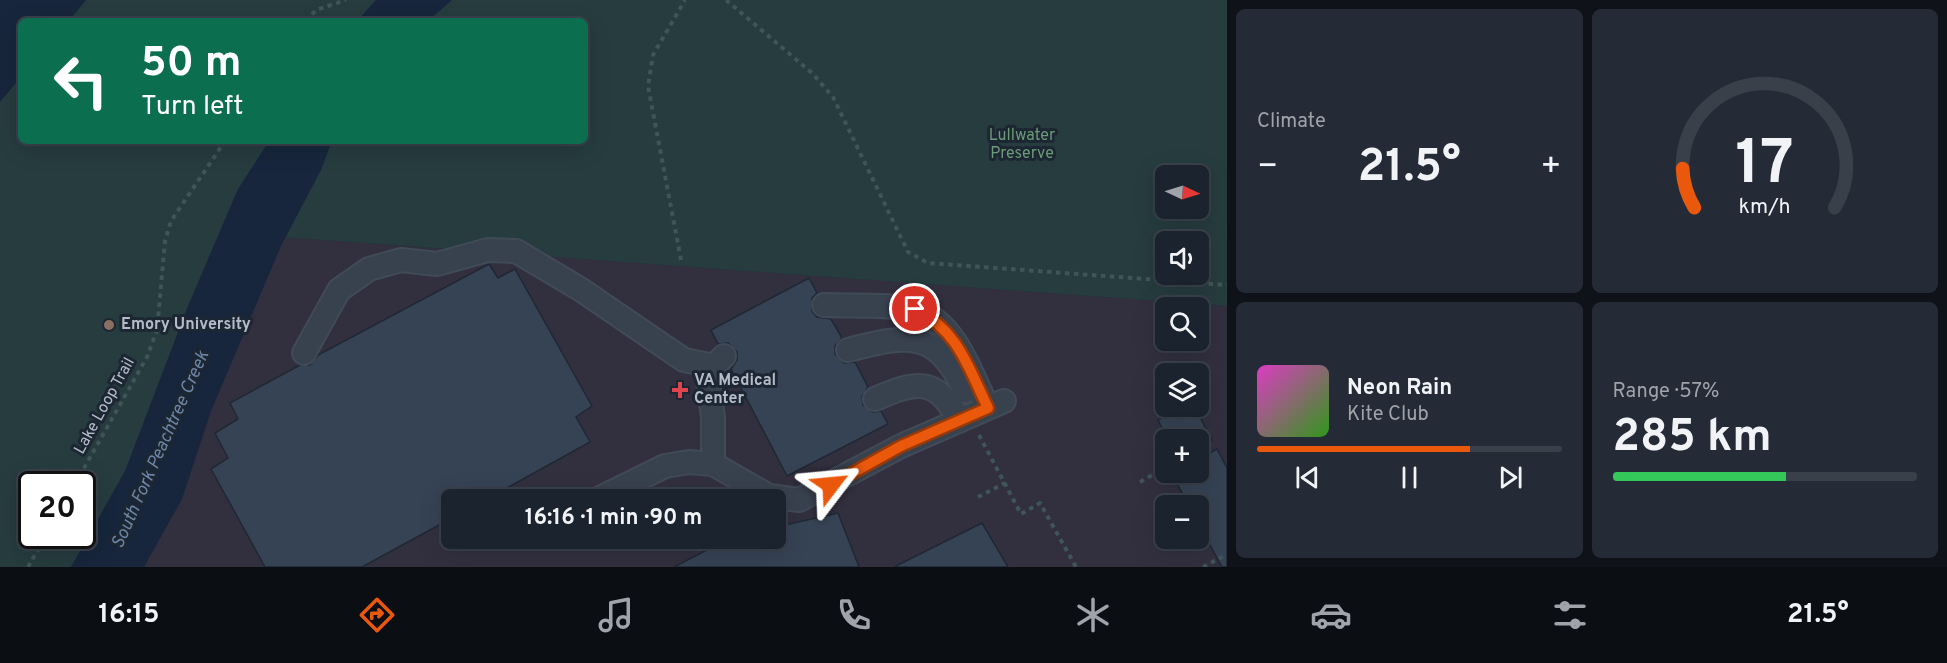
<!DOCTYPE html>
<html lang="en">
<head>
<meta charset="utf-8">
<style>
  :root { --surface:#1b232e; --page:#242b36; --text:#f1f3f6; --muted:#a0a4aa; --line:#39404a; --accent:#ea580c }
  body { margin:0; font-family:Overpass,sans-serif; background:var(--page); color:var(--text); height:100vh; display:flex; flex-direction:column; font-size:22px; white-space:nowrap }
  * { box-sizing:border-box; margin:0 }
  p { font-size:20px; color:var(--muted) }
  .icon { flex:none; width:33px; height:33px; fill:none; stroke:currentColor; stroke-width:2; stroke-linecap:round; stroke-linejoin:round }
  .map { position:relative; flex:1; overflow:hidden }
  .side { display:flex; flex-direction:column; gap:9px; padding:9px; background:#0f1319; width:720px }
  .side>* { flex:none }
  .guide { position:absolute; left:18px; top:18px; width:570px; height:126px; border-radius:9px; box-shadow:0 6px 24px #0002,0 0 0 2px var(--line); background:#0b6e4f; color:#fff; overflow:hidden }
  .needle { width:39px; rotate:94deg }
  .tools { position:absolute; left:1155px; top:165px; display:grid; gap:12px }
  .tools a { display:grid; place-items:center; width:54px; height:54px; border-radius:9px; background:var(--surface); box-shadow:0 6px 24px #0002,0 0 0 2px var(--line); font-size:30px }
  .speed { position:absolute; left:18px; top:471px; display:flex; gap:12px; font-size:30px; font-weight:700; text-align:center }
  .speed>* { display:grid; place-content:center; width:78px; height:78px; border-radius:50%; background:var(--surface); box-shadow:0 6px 24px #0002,0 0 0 2px var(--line); line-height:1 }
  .speed .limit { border:3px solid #111; border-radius:9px; background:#fff; color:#111 }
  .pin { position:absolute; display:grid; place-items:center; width:51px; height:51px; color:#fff; margin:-26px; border:3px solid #fff; border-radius:50%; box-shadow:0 2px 6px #0007 }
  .me { position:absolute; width:66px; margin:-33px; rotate:61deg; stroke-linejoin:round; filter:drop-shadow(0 0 4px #0008) }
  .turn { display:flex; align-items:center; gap:21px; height:126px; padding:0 24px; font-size:27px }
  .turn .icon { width:78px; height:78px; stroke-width:2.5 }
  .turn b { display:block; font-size:42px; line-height:51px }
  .big { font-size:45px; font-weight:700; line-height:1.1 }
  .side .widget { flex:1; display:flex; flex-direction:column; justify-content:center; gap:9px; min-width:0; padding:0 21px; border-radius:9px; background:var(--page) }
  .side .dial { align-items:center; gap:0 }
  .dial svg { height:156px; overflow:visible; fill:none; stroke:var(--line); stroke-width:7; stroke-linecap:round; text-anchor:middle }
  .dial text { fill:var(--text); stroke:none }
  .song { display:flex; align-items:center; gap:18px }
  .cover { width:72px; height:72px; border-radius:9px; background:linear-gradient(135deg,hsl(310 70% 55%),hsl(110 70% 35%)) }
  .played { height:6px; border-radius:3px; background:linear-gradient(90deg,var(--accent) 70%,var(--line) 70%) }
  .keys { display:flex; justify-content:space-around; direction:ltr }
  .heat { display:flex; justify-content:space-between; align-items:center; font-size:33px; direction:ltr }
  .charge { height:9px; border-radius:4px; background:linear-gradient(90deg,#34c759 57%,var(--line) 0) }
  .side .tiles { flex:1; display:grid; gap:9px; grid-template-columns:repeat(2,1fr) }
  .trip { position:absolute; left:441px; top:489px; width:345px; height:60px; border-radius:9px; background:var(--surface); box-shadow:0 6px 24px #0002,0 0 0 2px var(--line); font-weight:700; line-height:60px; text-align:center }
  .tab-bar { display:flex; height:96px; justify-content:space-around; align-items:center; background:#0b0e12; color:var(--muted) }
  .tab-bar .icon { width:42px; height:42px }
  .tab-bar .current { color:var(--accent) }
  .tab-bar b { font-size:27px; color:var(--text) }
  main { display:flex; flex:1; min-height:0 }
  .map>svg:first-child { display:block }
  .medical { fill:#32303f; fill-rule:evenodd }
  .green { fill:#263c3f; fill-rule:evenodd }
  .water { fill:#17263c }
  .building { fill:#364354; stroke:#1f2835; stroke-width:1.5 }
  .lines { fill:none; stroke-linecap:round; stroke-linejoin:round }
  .minor-casing { stroke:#414a57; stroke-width:26 }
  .path { stroke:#3f5557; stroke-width:4; stroke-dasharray:4.5 4.5; stroke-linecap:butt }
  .minor { stroke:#38414e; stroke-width:22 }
  .route-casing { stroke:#983908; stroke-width:15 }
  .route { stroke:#ea580c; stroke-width:10 }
  .education-dot { fill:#8d6e63; stroke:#1d2633; stroke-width:2 }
  .health-dot { fill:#e0444e; stroke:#1d2633; stroke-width:2 }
  .labels { text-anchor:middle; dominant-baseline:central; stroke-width:6; stroke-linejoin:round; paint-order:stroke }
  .park-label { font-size:16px; fill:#6b9a76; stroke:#1d2633 }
  .poi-label { font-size:16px; font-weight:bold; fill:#b4bcc9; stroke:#1d2633; text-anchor:start }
  .street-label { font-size:16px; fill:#b4bcc9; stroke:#1d2633 }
  .water-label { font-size:18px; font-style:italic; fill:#6d86a8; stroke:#1d2633 }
</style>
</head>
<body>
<main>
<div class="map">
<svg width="1227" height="567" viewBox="0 0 1227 567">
  <rect width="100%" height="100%" fill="#242f3e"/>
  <path class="medical" d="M255,235L1227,306V567H124ZM1166,308H1198V340H1166ZM1166,374H1198V406H1166ZM1166,440H1198V472H1166ZM452,500H776V538H452ZM1166,506H1198V538H1166Z"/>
  <path class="green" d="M0,0H1227V306L256,235L109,567H0ZM21,21H585V141H21ZM1166,176H1198V208H1166ZM1166,242H1198V274H1166ZM32,484H82V536H32Z"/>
  <path class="water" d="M0,0H86L69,21H21V77L0,102Z
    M376,0H452L428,21H357Z
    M269,141H332L321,170L281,246L211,411L182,499L144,567H71L125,471L188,306L238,189Z"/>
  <path class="building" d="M489,264L498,278L515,269L592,406L576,417L590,442L485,500H452V518L362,567H265L211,469L228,458L215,433L238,419L230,403L300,365H310L318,355Z
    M809,278L817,293L812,298V311L817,317L831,319L842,338L835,346V354L844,363L855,362L868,387L862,397L863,405L873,412L881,411L888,424L787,476L731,369L737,360V352L728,343L718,344L711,330Z
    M1184,406H1194L1212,440H1168L1158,420Z
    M1217,449L1227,468V567H1222L1198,523V506H1189L1172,474L1198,472V459Z
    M838,513L859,567H674L730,538H776V527Z
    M982,523L1008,567H894Z"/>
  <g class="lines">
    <defs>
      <path id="minor" d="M824,305C846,306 899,304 917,310C956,323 971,374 988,408
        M848,350C907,335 936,328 965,391
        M304,353L339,290L369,269L401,260L437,264L488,250L516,251L580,289L684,360L714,366
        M875,399C916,381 937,376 959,421
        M713,464V417L708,382L714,366L724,356
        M596,500L665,466L689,462L713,464L769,496L799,500L901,446L1004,401"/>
    </defs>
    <use href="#minor" class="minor-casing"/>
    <path class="path" d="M726,0L812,73L833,97L908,252L928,263L1227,285
      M306,21L316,10L346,0
      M681,260L648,86L653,55L685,0
      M979,435L1021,514L1040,503L1076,567
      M1140,482L1166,467
      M75,484L147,357L157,330L165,241L171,221L225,141
      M978,497L1005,483
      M28,567L46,536
      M1203,567L1224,556L1223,553"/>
    <use href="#minor" class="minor"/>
  </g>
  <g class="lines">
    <defs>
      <path id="route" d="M831,485L901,446L988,408C968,367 958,330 915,309"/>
    </defs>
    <use href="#route" class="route-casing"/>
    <use href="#route" class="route"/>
  </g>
  <circle class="education-dot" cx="109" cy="325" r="6"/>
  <path class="health-dot" d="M677 381h6v6h6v6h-6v6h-6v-6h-6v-6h6z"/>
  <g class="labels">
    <g class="park-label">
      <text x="1022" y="136">Lullwater<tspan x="1022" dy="18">Preserve</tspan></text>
    </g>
    <g class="poi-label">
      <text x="121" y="325">Emory University</text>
      <text x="694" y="381">VA Medical<tspan x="694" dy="18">Center</tspan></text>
    </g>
    <g class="street-label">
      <text transform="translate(105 406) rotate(-61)">Lake Loop Trail</text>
    </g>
    <g class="water-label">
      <text transform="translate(161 450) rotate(-66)">South Fork Peachtree Creek</text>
    </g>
  </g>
</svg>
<div class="tools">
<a><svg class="needle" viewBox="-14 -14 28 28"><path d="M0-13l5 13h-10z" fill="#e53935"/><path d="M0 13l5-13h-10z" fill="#a0a4aa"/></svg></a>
<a><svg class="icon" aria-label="sound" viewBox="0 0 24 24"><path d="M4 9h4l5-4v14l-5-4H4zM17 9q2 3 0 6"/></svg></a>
<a><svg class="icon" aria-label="search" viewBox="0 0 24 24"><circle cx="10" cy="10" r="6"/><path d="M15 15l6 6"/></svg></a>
<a><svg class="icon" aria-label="layers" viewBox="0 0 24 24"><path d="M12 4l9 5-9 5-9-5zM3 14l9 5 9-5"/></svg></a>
<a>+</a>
<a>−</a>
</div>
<div class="speed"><div class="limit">20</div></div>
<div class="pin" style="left:915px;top:309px;background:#d93025"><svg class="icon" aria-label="arrive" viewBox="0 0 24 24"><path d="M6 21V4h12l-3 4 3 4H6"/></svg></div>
<svg class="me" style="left:831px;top:485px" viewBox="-20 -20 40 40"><path d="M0-17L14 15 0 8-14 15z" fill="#ea580c" stroke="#fff" stroke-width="4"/></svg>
<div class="trip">16:16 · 1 min · 90 m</div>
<div class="guide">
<div class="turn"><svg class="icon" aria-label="left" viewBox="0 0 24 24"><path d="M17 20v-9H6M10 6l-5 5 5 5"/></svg><div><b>50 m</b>Turn left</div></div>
</div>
</div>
<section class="side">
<div class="tiles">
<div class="widget"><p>Climate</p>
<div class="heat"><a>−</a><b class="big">21.5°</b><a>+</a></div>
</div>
<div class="widget dial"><svg viewBox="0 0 100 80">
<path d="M14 69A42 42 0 1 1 86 69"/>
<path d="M14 69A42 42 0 0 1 8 49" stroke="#ea580c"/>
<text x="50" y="56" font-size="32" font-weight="700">17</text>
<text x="50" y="72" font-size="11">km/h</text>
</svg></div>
<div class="widget">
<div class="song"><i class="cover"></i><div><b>Neon Rain</b><p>Kite Club</p></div></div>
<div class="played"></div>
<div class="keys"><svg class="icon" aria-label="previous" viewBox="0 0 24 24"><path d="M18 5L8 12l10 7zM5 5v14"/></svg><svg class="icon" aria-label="pause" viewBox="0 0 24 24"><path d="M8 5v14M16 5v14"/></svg><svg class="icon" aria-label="next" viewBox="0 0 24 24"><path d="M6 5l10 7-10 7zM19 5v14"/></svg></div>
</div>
<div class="widget"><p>Range · 57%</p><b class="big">285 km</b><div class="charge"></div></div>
</div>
</section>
</main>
<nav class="tab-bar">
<b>16:15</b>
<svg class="icon current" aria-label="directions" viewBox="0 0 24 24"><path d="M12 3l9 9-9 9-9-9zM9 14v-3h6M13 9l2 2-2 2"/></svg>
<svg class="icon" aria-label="music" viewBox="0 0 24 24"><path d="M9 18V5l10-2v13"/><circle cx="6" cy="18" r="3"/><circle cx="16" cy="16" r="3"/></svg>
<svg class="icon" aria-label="phone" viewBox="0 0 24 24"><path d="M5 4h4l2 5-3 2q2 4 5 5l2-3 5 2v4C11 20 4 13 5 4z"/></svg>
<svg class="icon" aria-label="climate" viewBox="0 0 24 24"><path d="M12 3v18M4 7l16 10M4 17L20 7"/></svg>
<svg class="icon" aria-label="car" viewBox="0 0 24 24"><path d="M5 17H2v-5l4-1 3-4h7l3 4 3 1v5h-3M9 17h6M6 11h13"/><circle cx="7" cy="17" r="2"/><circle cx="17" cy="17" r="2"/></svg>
<svg class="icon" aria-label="filters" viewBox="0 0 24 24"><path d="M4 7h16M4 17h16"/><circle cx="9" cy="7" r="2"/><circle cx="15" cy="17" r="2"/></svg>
<b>21.5°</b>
</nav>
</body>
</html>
